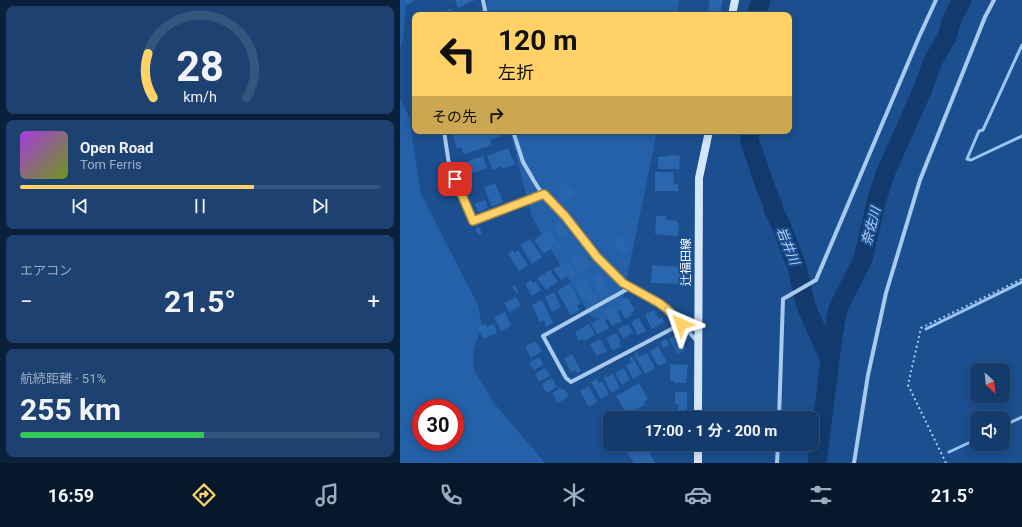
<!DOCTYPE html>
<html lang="ja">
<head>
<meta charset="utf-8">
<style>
  :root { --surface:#143b6b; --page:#1d4271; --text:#f1f3f6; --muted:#9dadc1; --line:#33557e; --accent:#ffd166 }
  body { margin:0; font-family:Roboto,"Noto Sans JP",sans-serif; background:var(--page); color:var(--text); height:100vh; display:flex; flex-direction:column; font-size:15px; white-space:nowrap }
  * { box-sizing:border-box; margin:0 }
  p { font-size:13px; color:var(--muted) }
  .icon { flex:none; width:22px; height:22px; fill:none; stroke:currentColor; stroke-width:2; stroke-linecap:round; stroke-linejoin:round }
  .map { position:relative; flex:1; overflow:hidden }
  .side { display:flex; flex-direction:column; gap:6px; padding:6px; background:#0b203b; width:400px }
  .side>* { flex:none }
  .top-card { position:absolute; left:12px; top:12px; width:380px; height:122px; border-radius:8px; box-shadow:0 2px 10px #0003,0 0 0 1px var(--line); background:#ffd166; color:#111; overflow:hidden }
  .needle { width:26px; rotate:153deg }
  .fabs { position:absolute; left:570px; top:363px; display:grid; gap:8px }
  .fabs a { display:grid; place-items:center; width:40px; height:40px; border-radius:8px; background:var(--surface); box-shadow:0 2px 10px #0003,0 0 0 1px var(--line); font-size:20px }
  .speed { position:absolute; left:12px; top:399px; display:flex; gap:8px; font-size:20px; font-weight:700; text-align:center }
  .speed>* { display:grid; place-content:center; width:52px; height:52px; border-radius:50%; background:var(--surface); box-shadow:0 2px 10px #0003,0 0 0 1px var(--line); line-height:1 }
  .speed .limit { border:6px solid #d22; background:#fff; color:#111 }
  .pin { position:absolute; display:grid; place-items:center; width:34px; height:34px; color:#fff; margin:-17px; border-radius:8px; box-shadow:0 2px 6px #0006 }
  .me { position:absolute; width:44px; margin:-22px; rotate:317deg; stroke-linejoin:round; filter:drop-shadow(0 0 3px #0008) }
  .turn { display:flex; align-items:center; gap:14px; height:84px; padding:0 20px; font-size:18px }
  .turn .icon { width:52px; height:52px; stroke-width:2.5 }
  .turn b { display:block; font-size:28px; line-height:34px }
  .then { display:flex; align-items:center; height:38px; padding:0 20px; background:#0003; gap:8px; font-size:15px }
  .big { font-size:30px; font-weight:700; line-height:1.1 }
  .side .tile { flex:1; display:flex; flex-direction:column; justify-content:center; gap:6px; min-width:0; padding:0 14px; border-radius:8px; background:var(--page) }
  .side .dial { align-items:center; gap:0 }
  .dial svg { height:104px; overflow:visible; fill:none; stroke:var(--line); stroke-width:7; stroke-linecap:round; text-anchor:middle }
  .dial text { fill:var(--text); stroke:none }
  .song { display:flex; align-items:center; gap:12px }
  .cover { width:48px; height:48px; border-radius:6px; background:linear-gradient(135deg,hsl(280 70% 55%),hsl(80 70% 35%)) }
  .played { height:4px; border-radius:2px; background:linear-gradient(90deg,var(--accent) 65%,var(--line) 65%) }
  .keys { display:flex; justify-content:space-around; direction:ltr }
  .heat { display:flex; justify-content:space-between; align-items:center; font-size:22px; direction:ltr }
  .charge { height:6px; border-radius:3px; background:linear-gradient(90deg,#34c759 51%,var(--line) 0) }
  .trip { position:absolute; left:203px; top:411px; width:216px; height:40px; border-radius:8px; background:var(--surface); box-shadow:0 2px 10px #0003,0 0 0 1px var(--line); font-weight:700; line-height:40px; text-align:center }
  .dock { display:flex; height:64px; justify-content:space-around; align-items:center; background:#08182b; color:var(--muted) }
  .dock .icon { width:28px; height:28px }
  .dock .current { color:var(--accent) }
  .dock b { font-size:18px; color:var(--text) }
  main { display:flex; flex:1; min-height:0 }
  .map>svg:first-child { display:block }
  .green { fill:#2461a8; fill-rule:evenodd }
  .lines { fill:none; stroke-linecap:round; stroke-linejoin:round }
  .stream { stroke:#9cc4f0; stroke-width:3 }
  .river { stroke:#123a6d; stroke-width:19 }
  .building { fill:#2a66ad }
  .path { stroke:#a9c9ee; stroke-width:2; stroke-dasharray:2 3; stroke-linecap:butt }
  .street { stroke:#a9c9ee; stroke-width:4 }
  .secondary { stroke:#d6e6fa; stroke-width:8 }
  .route-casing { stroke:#a68842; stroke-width:10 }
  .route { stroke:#ffd166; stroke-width:7 }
  .labels { text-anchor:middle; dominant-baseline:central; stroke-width:4; stroke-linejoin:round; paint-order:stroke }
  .street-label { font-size:12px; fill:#fff; stroke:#1b4f8f }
  .water-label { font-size:13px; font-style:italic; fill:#b5d3f5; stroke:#1b4f8f }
</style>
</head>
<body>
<main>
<section class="side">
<div class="tile dial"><svg viewBox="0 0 100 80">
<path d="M14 69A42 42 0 1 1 86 69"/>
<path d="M14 69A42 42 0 0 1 10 35" stroke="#ffd166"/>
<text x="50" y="56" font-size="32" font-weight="700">28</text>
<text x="50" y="72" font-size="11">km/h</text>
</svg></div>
<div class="tile">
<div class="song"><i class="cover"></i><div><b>Open Road</b><p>Tom Ferris</p></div></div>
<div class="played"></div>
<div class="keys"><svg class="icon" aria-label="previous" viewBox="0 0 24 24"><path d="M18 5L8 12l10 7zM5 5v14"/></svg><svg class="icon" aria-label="pause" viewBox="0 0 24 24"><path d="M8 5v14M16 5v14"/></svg><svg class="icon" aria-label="next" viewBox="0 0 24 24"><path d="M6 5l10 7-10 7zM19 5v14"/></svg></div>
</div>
<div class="tile"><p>エアコン</p>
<div class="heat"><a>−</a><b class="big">21.5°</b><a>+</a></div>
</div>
<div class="tile"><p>航続距離 · 51%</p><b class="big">255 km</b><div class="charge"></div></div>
</section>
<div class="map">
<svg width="622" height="463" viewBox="0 0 622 463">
  <rect width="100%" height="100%" fill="#1b4f8f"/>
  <path class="green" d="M0,0H6L3,40L0,48Z
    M87,0H279L277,15H87Z
    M0,99L9,117L21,194L78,305L82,326L74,349L73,368L94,403L145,463H0ZM21,408H55V442H21Z
    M110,131H257L222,303L215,319L204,320L190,316L132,217Z"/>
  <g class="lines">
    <path class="stream" d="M622,45L583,130L579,131L567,159L571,160L622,136
      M526,329L622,282
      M603,426L622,417
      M549,452L577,439"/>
    <path class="river" d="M356,15L361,0
      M349,131L350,142L366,189L373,205V209L381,225L397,267L406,306L429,358
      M417,463L433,336L438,308L463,259L477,199L485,174L522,91L533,61L547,37L552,19L562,0"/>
  </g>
  <path class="building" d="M4,0H15L7,5Z
    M55,0H75L58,8Z
    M310,0H323L320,14L308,11Z
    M51,8L54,15H39V14Z
    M60,131H100L102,136L90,140L92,145L64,154L61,147L57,149L52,134Z
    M108,148L115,164L103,169L102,166L93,170L87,156Z
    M269,155L280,156L279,169H258V157L269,156Z
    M83,156L87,168L67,175L63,163Z
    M255,172H273L274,184H278V191H255Z
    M165,182L168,186L169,185L172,188L175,195L164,202L158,194L162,191L158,186Z
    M95,183L103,202L92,207L84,187Z
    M85,200L88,208L78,212L74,204Z
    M256,216H266V220L277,221V223H279L278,236L255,234Z
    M160,221L169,234L161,239L152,226Z
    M79,227L82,233L78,235L75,229Z
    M149,229L161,246L157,249L155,246L144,254L134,240Z
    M221,236L228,250L220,254L213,240Z
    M130,239L142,257L132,264L120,245Z
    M113,250L115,253L118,250L128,265L119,271L108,254Z
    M184,254L191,265L179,273L170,259L177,255L178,258Z
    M168,261L177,275L172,279L169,275L161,280L153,269L158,266L159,267Z
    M252,265L285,267L284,284L251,283Z
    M150,270L158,282L146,290L137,278Z
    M200,271L209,287L207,288L210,293L201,298L190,279L197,275L196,274Z
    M185,278L193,295L195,294L199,300L191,304L188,298L183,300L174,284Z
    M131,280L133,283L136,282L141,290L132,296L125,284Z
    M170,283L181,303L177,305L179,310L171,315L157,291Z
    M115,285L119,292L117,294L112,287Z
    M154,292L161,307L152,312L145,297Z
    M116,297L121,306L109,312L104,303Z
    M227,297L235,310L231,313L232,315L225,319L218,306L221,304L219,301Z
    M142,300L153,323L146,326L144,320L140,322L132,305Z
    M213,305L222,321L212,326L203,311Z
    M254,310L259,319L262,317L264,322L252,329L245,315Z
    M105,312L111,326L101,331L94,317Z
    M203,317L209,328L197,334L191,323Z
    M239,318L246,331L238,335L231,322Z
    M85,324L86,327L94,324L97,333L83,339L78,327Z
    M189,324L195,335L184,341L182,339L179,341L175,332Z
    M228,324L233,333L223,338L218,329Z
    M216,333L221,342L219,343L221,346L213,351L206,338Z
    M277,334L286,349L278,354L269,339Z
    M200,339L207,351L197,356L190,344Z
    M266,339L269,345L263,348L260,342Z
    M135,341L142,351L131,358L125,347Z
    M258,346L267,362L258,366L250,351Z
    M237,352L239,357L247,353L255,368L245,374L234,354Z
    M172,354L181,371L177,373L175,370L171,372L164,359Z
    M232,356L242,374L233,379L226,365L232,362L229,358Z
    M139,357L143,365L134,370L129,363Z
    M270,364L288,365L286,383H274V381H270Z
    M145,368L150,376L139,382L135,374Z
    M224,368L230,380L222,385L215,373Z
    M213,374L220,388L211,393L204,378Z
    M152,378L157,387L146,393L142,384Z
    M197,379L199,383L202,381L209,394L201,399L191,382Z
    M239,383L248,399L243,402L245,405L227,415L216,396Z
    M189,386L197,402L189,407L180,391Z
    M160,388L162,390L164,389L169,396L158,403L152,393Z
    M275,392H287V416H278V404H275Z
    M222,444H244L255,463H234Z"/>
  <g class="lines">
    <path class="path" d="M546,463L508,385L521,328L622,279"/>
    <path class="street" d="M83,0L86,15
      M44,131L49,164L73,221L144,194
      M113,131L123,162L134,181L141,192L165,216L197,257L223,283L250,298L267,309L297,341
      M231,287L143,336L166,378L171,382L281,324
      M379,418L383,299L416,280L519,37L536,0
      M377,463L378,444
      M454,463L468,375L486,293L520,180L585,17L594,0"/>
    <path class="secondary" d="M332,15L335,0
      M298,418L299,178L309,131
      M298,444V463"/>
  </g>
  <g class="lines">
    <defs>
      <path id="route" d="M55,179L73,221L144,194L165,216L197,257L223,283L259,303L267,309L281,324"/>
    </defs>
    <use href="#route" class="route-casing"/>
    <use href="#route" class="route"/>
  </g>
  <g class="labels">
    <g class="street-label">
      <text transform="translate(286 262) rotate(-90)">辻福田線</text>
    </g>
    <g class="water-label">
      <text transform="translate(471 226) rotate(-75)">奈佐川</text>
      <text transform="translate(388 246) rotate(68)">岩井川</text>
    </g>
  </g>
</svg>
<div class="fabs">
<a><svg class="needle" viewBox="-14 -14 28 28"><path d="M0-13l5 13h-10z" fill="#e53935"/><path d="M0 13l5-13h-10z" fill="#9dadc1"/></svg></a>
<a><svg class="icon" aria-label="sound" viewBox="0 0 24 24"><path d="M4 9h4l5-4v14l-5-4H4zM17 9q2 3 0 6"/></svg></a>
</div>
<div class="speed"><div class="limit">30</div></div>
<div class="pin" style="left:55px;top:179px;background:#d93025"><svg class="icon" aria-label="arrive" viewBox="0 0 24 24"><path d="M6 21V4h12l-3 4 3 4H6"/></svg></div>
<svg class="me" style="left:281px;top:324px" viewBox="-20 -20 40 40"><path d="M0-17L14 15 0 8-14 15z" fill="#ffd166" stroke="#fff" stroke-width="4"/></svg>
<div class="trip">17:00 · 1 分 · 200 m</div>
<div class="top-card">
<div class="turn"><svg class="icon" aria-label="left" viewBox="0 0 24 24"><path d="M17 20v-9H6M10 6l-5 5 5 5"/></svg><div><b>120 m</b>左折</div></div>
<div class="then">その先<svg class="icon" aria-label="right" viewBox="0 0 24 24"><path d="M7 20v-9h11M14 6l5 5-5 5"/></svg></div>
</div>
</div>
</main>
<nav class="dock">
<b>16:59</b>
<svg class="icon current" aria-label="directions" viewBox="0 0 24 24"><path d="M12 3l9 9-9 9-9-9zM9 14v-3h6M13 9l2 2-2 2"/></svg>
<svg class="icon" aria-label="music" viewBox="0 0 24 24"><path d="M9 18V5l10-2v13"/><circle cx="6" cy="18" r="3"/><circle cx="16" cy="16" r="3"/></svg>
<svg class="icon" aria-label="phone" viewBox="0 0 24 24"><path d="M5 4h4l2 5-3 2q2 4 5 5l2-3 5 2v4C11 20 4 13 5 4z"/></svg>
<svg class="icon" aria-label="climate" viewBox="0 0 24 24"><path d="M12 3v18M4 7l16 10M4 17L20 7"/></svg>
<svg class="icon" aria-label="car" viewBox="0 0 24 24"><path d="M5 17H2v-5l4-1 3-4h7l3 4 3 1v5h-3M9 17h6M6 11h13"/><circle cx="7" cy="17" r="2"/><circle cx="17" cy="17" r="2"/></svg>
<svg class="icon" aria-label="filters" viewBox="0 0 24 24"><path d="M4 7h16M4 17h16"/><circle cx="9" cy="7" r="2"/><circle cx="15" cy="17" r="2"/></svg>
<b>21.5°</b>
</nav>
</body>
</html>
